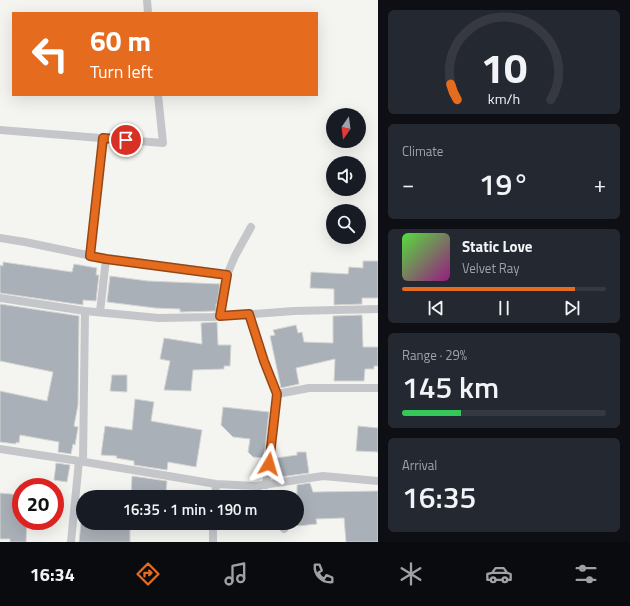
<!DOCTYPE html>
<html lang="en">
<head>
<meta charset="utf-8">
<style>
  :root { --surface:#171b24; --page:#242831; --text:#f1f3f6; --muted:#9ea1a6; --line:#363941; --accent:#e56c1f }
  body { margin:0; font-family:"Titillium Web",sans-serif; background:var(--page); color:var(--text); height:100vh; display:flex; flex-direction:column; font-size:15px; white-space:nowrap }
  * { box-sizing:border-box; margin:0 }
  p { font-size:13px; color:var(--muted) }
  .icon { flex:none; width:22px; height:22px; fill:none; stroke:currentColor; stroke-width:2; stroke-linecap:round; stroke-linejoin:round }
  .map { position:relative; flex:1; overflow:hidden }
  .details { display:flex; flex-direction:column; gap:10px; padding:10px; background:#0d0f14; width:252px }
  .details>* { flex:none }
  .hud { position:absolute; left:12px; top:12px; width:306px; height:84px; border-radius:0px; box-shadow:0 4px 16px #0002; background:#e56c1f; color:#fff; overflow:hidden }
  .needle { width:26px; rotate:194deg }
  .buttons { position:absolute; left:326px; top:108px; display:grid; gap:8px }
  .buttons a { display:grid; place-items:center; width:40px; height:40px; border-radius:50%; background:var(--surface); box-shadow:0 4px 16px #0002; font-size:20px }
  .speed { position:absolute; left:12px; top:478px; display:flex; gap:8px; font-size:20px; font-weight:700; text-align:center }
  .speed>* { display:grid; place-content:center; width:52px; height:52px; border-radius:50%; background:var(--surface); box-shadow:0 4px 16px #0002; line-height:1 }
  .speed .limit { border:6px solid #d22; background:#fff; color:#111 }
  .pin { position:absolute; display:grid; place-items:center; width:34px; height:34px; color:#fff; margin:-17px; border:2px solid #fff; border-radius:50%; box-shadow:0 1px 4px #0007 }
  .me { position:absolute; width:44px; margin:-22px; rotate:7deg; stroke-linejoin:round; filter:drop-shadow(0 0 3px #0008) }
  .turn { display:flex; align-items:center; gap:14px; height:84px; padding:0 12px; font-size:18px }
  .turn .icon { width:52px; height:52px; stroke-width:2.5 }
  .turn b { display:block; font-size:28px; line-height:34px }
  .big { font-size:30px; font-weight:600; line-height:1.1 }
  .details .card { flex:1; display:flex; flex-direction:column; justify-content:center; gap:6px; min-width:0; padding:0 14px; border-radius:6px; background:var(--page) }
  .details .dial { align-items:center; gap:0 }
  .dial svg { height:104px; overflow:visible; fill:none; stroke:var(--line); stroke-width:7; stroke-linecap:round; text-anchor:middle }
  .dial text { fill:var(--text); stroke:none }
  .song { display:flex; align-items:center; gap:12px }
  .cover { width:48px; height:48px; border-radius:6px; background:linear-gradient(135deg,hsl(110 70% 55%),hsl(310 70% 35%)) }
  .played { height:4px; border-radius:2px; background:linear-gradient(90deg,var(--accent) 85%,var(--line) 85%) }
  .keys { display:flex; justify-content:space-around; direction:ltr }
  .heat { display:flex; justify-content:space-between; align-items:center; font-size:22px; direction:ltr }
  .charge { height:6px; border-radius:3px; background:linear-gradient(90deg,#34c759 29%,var(--line) 0) }
  .trip { position:absolute; left:76px; top:490px; width:228px; height:40px; border-radius:20px; background:var(--surface); box-shadow:0 4px 16px #0002; font-weight:600; line-height:40px; text-align:center }
  .dock { display:flex; height:64px; justify-content:space-around; align-items:center; background:#090b0e; color:var(--muted) }
  .dock .icon { width:28px; height:28px }
  .dock .active { color:var(--accent) }
  .dock b { font-size:18px; color:var(--text) }
  main { display:flex; flex:1; min-height:0 }
  .map>svg:first-child { display:block }
  .building { fill:#aab0b7; stroke:#d5d5d3 }
  .lines { fill:none; stroke-linecap:round; stroke-linejoin:round }
  .lane { stroke:#c4c6ca; stroke-width:8 }
  .route-casing { stroke:#954614; stroke-width:10 }
  .route { stroke:#e56c1f; stroke-width:7 }
</style>
</head>
<body>
<main>
<div class="map">
<svg width="378" height="542" viewBox="0 0 378 542">
  <rect width="100%" height="100%" fill="#f4f4f0"/>
  <path class="building" d="M363,261H378V298H362V304L334,305V289L310,288L311,272L348,274L349,267L363,268Z
    M3,262L72,272L74,264L97,268L96,275H99L96,301L83,300V305L0,293V265L3,266Z
    M110,276L148,281L220,284L217,304H216V311L180,312V309L155,308L107,302Z
    M0,304L79,316L78,405L74,426L78,427V428L75,445L73,444L71,454L58,452L59,442L20,435L19,443L16,442V444L0,442V391L47,401L53,372L0,361Z
    M362,315L363,347H378V366H374V369H365L364,381H334L335,359L296,368L299,384L281,388L270,336L275,335L273,330L296,325L298,333L302,332L304,342L333,343V316Z
    M217,322L218,345H231L230,366H224V369L193,370L191,391L164,390L170,361L160,359L164,338L202,344L201,323Z
    M112,375H127V392L110,391Z
    M135,399L154,402L151,421L202,430L196,467L168,462L167,470L134,465V461L116,458L117,456L101,455L105,426L132,430Z
    M223,407L269,412L264,458L253,457L248,452L250,439L233,437L221,425Z
    M358,426L378,428V452L356,451Z
    M297,452H306L309,473L272,478L276,458L297,455Z
    M56,463L70,465L67,482L54,480Z
    M132,476L167,481L166,492H161L160,497H131Z
    M310,483L313,492L378,491V542H346L344,518L316,519L317,524L297,526V485Z
    M0,493L21,495V521H27L26,542H10V539H0Z
    M81,523H130V542H79Z"/>
  <g class="lines">
    <path class="lane" d="M147,0L148,13
      M0,130L163,143L158,95
      M0,238L25,242L106,259L227,275
      M90,256L103,137
      M0,298L85,311L159,318L212,317L294,311L378,309
      M100,312L106,259
      M249,314L264,361L277,394L266,485
      M221,316L227,275L235,256L251,227
      M277,394L309,388H378
      M0,449L79,461L216,484L256,486L323,476L378,481
      M83,461L85,311
      M256,486L260,497
      M215,497L216,484
      M213,523V542
      M279,523L284,529
      M71,542L79,461"/>
  </g>
  <g class="lines">
    <defs>
      <path id="route" d="M126,140L103,138L90,256L106,259L227,275L220,316L249,314L264,361L277,394L269,464"/>
    </defs>
    <use href="#route" class="route-casing"/>
    <use href="#route" class="route"/>
  </g>
</svg>
<div class="buttons">
<a><svg class="needle" viewBox="-14 -14 28 28"><path d="M0-13l5 13h-10z" fill="#e53935"/><path d="M0 13l5-13h-10z" fill="#9ea1a6"/></svg></a>
<a><svg class="icon" aria-label="sound" viewBox="0 0 24 24"><path d="M4 9h4l5-4v14l-5-4H4zM17 9q2 3 0 6"/></svg></a>
<a><svg class="icon" aria-label="search" viewBox="0 0 24 24"><circle cx="10" cy="10" r="6"/><path d="M15 15l6 6"/></svg></a>
</div>
<div class="speed"><div class="limit">20</div></div>
<div class="pin" style="left:126px;top:140px;background:#d93025"><svg class="icon" aria-label="arrive" viewBox="0 0 24 24"><path d="M6 21V4h12l-3 4 3 4H6"/></svg></div>
<svg class="me" style="left:269px;top:464px" viewBox="-20 -20 40 40"><path d="M0-17L14 15 0 8-14 15z" fill="#e56c1f" stroke="#fff" stroke-width="4"/></svg>
<div class="trip">16:35 · 1 min · 190 m</div>
<div class="hud">
<div class="turn"><svg class="icon" aria-label="left" viewBox="0 0 24 24"><path d="M17 20v-9H6M10 6l-5 5 5 5"/></svg><div><b>60 m</b>Turn left</div></div>
</div>
</div>
<section class="details">
<div class="card dial"><svg viewBox="0 0 100 80">
<path d="M14 69A42 42 0 1 1 86 69"/>
<path d="M14 69A42 42 0 0 1 9 57" stroke="#e56c1f"/>
<text x="50" y="56" font-size="32" font-weight="700">10</text>
<text x="50" y="72" font-size="11">km/h</text>
</svg></div>
<div class="card"><p>Climate</p>
<div class="heat"><a>−</a><b class="big">19°</b><a>+</a></div>
</div>
<div class="card">
<div class="song"><i class="cover"></i><div><b>Static Love</b><p>Velvet Ray</p></div></div>
<div class="played"></div>
<div class="keys"><svg class="icon" aria-label="previous" viewBox="0 0 24 24"><path d="M18 5L8 12l10 7zM5 5v14"/></svg><svg class="icon" aria-label="pause" viewBox="0 0 24 24"><path d="M8 5v14M16 5v14"/></svg><svg class="icon" aria-label="next" viewBox="0 0 24 24"><path d="M6 5l10 7-10 7zM19 5v14"/></svg></div>
</div>
<div class="card"><p>Range · 29%</p><b class="big">145 km</b><div class="charge"></div></div>
<div class="card"><p>Arrival</p><b class="big">16:35</b></div>
</section>
</main>
<nav class="dock">
<b>16:34</b>
<svg class="icon active" aria-label="directions" viewBox="0 0 24 24"><path d="M12 3l9 9-9 9-9-9zM9 14v-3h6M13 9l2 2-2 2"/></svg>
<svg class="icon" aria-label="music" viewBox="0 0 24 24"><path d="M9 18V5l10-2v13"/><circle cx="6" cy="18" r="3"/><circle cx="16" cy="16" r="3"/></svg>
<svg class="icon" aria-label="phone" viewBox="0 0 24 24"><path d="M5 4h4l2 5-3 2q2 4 5 5l2-3 5 2v4C11 20 4 13 5 4z"/></svg>
<svg class="icon" aria-label="climate" viewBox="0 0 24 24"><path d="M12 3v18M4 7l16 10M4 17L20 7"/></svg>
<svg class="icon" aria-label="car" viewBox="0 0 24 24"><path d="M5 17H2v-5l4-1 3-4h7l3 4 3 1v5h-3M9 17h6M6 11h13"/><circle cx="7" cy="17" r="2"/><circle cx="17" cy="17" r="2"/></svg>
<svg class="icon" aria-label="filters" viewBox="0 0 24 24"><path d="M4 7h16M4 17h16"/><circle cx="9" cy="7" r="2"/><circle cx="15" cy="17" r="2"/></svg>
</nav>
</body>
</html>
